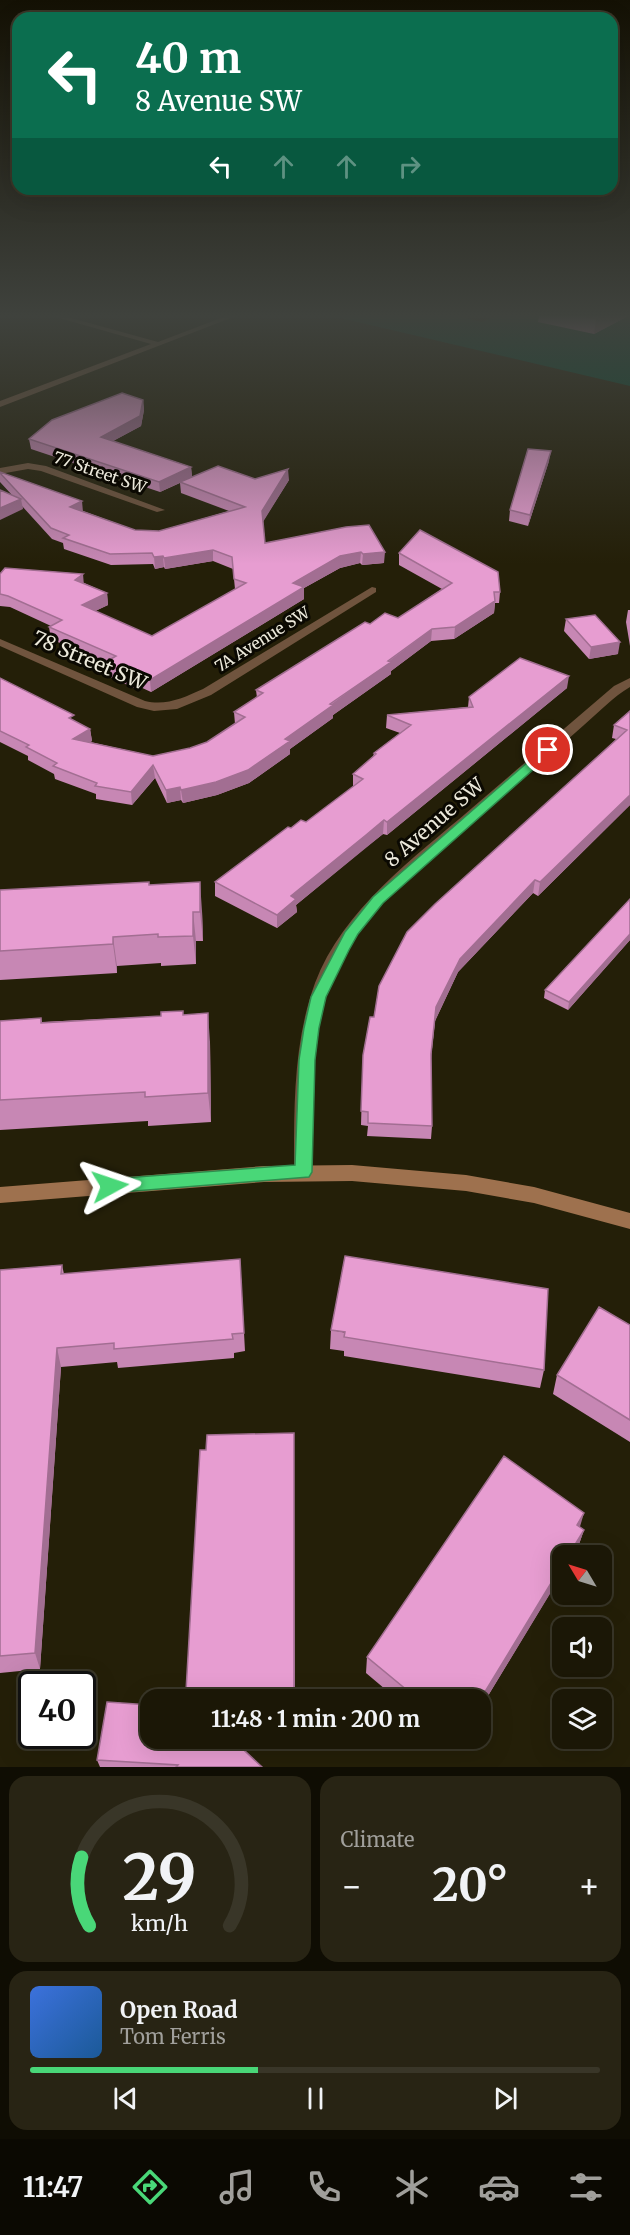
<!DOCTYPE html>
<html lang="en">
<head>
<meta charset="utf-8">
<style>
  :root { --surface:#1b1706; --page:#282414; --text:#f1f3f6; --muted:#a09f9b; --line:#393628; --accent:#49d778 }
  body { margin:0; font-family:Merriweather,serif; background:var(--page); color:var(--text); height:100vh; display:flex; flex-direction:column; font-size:22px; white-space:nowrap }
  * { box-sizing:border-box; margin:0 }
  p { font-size:20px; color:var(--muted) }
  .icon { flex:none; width:33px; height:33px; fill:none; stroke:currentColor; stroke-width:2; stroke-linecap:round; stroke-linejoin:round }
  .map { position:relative; height:1767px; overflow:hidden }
  .details { display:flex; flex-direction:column; gap:9px; padding:9px; background:#0f0d03; flex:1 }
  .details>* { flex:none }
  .top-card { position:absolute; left:12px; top:12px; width:606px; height:183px; border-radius:18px; box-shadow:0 6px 24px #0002,0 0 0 2px var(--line); background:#0b6e4f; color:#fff; overflow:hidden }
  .needle { width:39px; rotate:308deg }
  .buttons { position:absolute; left:552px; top:1545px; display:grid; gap:12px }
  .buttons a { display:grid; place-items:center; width:60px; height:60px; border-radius:12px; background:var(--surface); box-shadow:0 6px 24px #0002,0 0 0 2px var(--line); font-size:30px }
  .speed { position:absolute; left:18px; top:1671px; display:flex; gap:12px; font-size:30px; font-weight:700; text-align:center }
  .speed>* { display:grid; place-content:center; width:78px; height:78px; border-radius:50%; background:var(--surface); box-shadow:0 6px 24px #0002,0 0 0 2px var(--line); line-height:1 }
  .speed .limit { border:3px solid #111; border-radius:9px; background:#fff; color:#111 }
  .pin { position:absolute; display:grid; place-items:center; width:51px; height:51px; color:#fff; margin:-26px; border:3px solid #fff; border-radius:50%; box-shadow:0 2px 6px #0007 }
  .me { position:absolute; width:66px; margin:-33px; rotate:85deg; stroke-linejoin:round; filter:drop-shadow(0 0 4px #0008) }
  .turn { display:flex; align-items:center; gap:21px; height:126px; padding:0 24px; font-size:27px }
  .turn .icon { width:78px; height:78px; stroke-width:2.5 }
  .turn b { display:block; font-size:42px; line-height:51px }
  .lanes { display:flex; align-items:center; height:57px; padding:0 24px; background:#0003; justify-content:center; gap:30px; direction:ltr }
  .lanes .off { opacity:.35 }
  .big { font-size:45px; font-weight:700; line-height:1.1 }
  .details .widget { flex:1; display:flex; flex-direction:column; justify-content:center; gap:9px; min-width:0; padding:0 21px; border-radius:18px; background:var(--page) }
  .details .dial { align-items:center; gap:0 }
  .dial svg { height:156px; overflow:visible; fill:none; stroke:var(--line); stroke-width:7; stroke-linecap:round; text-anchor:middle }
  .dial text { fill:var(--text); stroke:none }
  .song { display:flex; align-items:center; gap:18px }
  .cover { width:72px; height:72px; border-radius:9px; background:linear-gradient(135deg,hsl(220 70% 55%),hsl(210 70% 35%)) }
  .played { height:6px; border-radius:3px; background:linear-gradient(90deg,var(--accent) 40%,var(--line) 40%) }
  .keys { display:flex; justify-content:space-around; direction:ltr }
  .heat { display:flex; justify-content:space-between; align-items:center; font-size:33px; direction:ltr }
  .details .tiles { flex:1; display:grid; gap:9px; grid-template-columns:1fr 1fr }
  .widget:last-child { grid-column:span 2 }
  .trip { position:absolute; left:140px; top:1689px; width:351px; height:60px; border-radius:18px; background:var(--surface); box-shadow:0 6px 24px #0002,0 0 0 2px var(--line); font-weight:700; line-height:60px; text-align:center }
  .tabs { display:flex; height:96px; justify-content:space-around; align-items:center; background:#0b0902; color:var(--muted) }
  .tabs .icon { width:42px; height:42px }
  .tabs .on { color:var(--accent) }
  .tabs b { font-size:27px; color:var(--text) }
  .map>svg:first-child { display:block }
  .green { fill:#074b33 }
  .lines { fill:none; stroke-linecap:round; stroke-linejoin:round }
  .street { fill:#70543e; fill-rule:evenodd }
  .secondary { fill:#9e714e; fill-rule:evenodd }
  .wall { fill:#c787b4 }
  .shaded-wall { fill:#a26e92 }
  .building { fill:#e79dd1; stroke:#a26e92; stroke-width:1.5 }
  .route { fill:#49d778; stroke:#2f8c4e; stroke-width:1.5 }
  .labels { text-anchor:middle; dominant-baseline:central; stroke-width:6; stroke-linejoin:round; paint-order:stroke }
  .far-street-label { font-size:16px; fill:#ece9db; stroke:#0b0902 }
  .street-label { font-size:20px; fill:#ece9db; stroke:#0b0902 }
</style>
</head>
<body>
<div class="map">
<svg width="630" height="1767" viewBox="0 0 630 1767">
  <rect width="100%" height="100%" fill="#241f08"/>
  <path class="green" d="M332,316H457L482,322L495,316H630V386Z"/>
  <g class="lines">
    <path class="street" d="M52,316H64L158,342L226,316H236L0,407V401L151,344Z
      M28,463L46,466L165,510L157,512L41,471L28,469L0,474V468Z
      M372,587L376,588V592L211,695L177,709L154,711L137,707L0,646V639L145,701C166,706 183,698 203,689Z
      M630,678V687C613,697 599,712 584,725C558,748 532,771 506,794C444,848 366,901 333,979C308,1038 312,1109 312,1172L310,1177L303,1180L296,1177L294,1172C294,1109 293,1043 315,983C343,909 414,858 472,808C519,768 566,727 614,686Z"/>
    <path class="secondary" d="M352,1165L466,1175L534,1187L630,1213V1229L534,1203L466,1191L352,1181L264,1182L0,1203V1187L264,1166Z"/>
  </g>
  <path class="wall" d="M539,316H628L594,334L538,322Z
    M143,400L144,410L141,426L113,441L191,467L192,477L289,480L263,521L265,543L346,527L384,563L362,565L360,563L340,568L304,588V599L151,692L138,686L134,688L106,675L104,663H105L51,639L49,627L51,626L10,607L0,606V574L84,583L107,593L108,605L95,611L152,636L235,589L233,569L213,561L165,569L164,567L155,569L153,564L111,565L64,549L63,543L52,539L22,506L23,509L12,495L0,482V472L83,511L135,530L159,531L229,511L181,493L180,483L160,492L31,449L29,439Z
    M549,461L528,526L509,521L510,510Z
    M399,553L500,592L499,603H495L494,613L454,639L431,641L391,671V674L333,715V718L290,749V754L249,783L217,795L183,803L181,800L167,803L155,778L132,805L96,799V794L55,779L54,774L28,760V756L0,742V678L74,721L90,729L92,741L90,742L153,756L190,748L207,742L235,724L234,712L257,698L256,690L370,624L398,618L442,589L399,565Z
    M628,610H630V646L626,622Z
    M566,619L618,654L589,659L564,631Z
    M567,688L387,835L383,834L365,848L296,905L297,912L277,928L215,896V882L291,828L306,822L353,787V774L373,757L374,753L400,733L386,728L387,715L468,707L469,697Z
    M630,711V805L538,896L533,893L458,972L435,1021L431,1058L432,1126L431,1139L367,1136L368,1126L361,1125L363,1055L374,1017L616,739L612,738L614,725Z
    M149,885L202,911L203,941H196V964L161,966V963L117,966V973L0,980V890Z
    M630,899V940L568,1010L544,998L545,990Z
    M184,1015L210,1042L211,1122L148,1126V1121L0,1130V1021L41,1018L42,1022Z
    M240,1259L245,1351L234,1353V1358L118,1368L117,1362L61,1367L40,1669L0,1673V1270L62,1265L64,1274Z
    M630,1325V1442L553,1394L557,1375Z
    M331,1330L544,1370L540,1388L344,1356V1351L330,1349Z
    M294,1433L295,1700H188L186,1691Z
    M580,1527L584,1530L578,1547L480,1709V1700H398L366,1673L367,1657Z
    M445,1738H452L450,1743Z
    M97,1760L262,1767H100Z"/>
  <path class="shaded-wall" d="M601,316H628L594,334L596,319Z
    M143,400L144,410L141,426L102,447L101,437Z
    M551,451L549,461L528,526L530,515Z
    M191,467L192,477L160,492L159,482Z
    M288,469L289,480L263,522L262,511Z
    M21,499L23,509L0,520V508Z
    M82,501L83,512L70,507Z
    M213,550V561L165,569L164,558Z
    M361,552L360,563L340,568L304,588V599L151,692L150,680L293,583L340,556Z
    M385,552L384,563L362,565L363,554Z
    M163,556L164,567L155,569L154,557Z
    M83,574L84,586L75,580Z
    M107,593L108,605L83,617L82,605Z
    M495,601L494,613L454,639L455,627Z
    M432,629L431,641L391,671V674L333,715V718L290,749V754L249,783L217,795L183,803L181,790L285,739Z
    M620,642L618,654L589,659L591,647Z
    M137,674L138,686L134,688L133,676Z
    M569,676L567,688L387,835V822Z
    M90,729L92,741L75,751L73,739Z
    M153,765L155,778L132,805L131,792Z
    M180,787L181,800L167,803L166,790Z
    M630,795V805L538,896L540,882Z
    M384,820L383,834L296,905L297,912L277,928V915L291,896Z
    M535,880L533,893L458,972L435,1021L430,1068L436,1007L460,959Z
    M200,882L202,911L203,941L200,912Z
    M193,912L196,941V964L193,936Z
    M630,934V940L568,1010L569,1002Z
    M113,937L117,966V973L113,944Z
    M208,1013L210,1042L211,1122L208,1093Z
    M57,1348L61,1367L40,1669L35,1653Z
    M584,1513L579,1530L577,1525Z
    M584,1530L578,1547L574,1556H568Z
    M562,1565V1574L480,1709V1700Z"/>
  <path class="building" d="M584,316H601L596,319Z
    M122,393L143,400L140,416L101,437L191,467L159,482L29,439L52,420Z
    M528,449L551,451L530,515L510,510Z
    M218,466L255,479L288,469L262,511L265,543L346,527L369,525L385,552L363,554L361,552L340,556L293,583L304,587L150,680L137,674L133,676L104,663L116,656L49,627L62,620L8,596L0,594V574L5,568L83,574L75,580L107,593L82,605L152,636L246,583L234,579L232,557L213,550L164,558L163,556L154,557L152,553L110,554L63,538L69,535L51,528L0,473V472L82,501L70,507L135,530L159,531L245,507L180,482Z
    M0,490L21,499L0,508Z
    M420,530L498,572L500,592H494L495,601L455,627L432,629L388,661L391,662L330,704L333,705L285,739L290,741L248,770L216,782L181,790L180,787L166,790L153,765L131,792L95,786L97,783L53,766L57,763L26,747L29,745L0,731V678L74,715L69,718L90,729L73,739L153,756L190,748L207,742L245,717L234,712L263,693L256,690L365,622L370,624L385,613L398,618L452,583L399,553Z
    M595,615L620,642L591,647L566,619Z
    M520,658L569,676L387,822L384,820L366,835L291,896L296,899L277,915L215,882L288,827L291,828L301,820L306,822L363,779L353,774L376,754L374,753L411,725L387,715L473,707L469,697Z
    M630,711V795L540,882L535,880L460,959L436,1007L431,1054L432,1126L368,1123V1112L361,1111L363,1055L370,1017H374L379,986L407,932L435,904L627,730L614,725Z
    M149,882V885L200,882V912H193V936L158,937V934L113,937V944L0,951V890Z
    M630,899V934L569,1002L545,990Z
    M183,1011V1015L208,1013V1093L145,1097V1092L0,1100V1021L41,1018V1023L161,1016V1012Z
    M345,1256L548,1289L544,1370L344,1337L345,1332L331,1330Z
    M240,1259L244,1333L232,1334L233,1339L114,1349V1343L57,1348L35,1653L0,1656V1270L62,1265L61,1274Z
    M599,1307L630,1325V1420L557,1375Z
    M294,1433V1689L186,1691L200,1450H206L207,1435Z
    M504,1456L584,1513L577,1525L584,1530L568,1556H562V1565L480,1700H419L367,1657Z
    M107,1702L150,1705V1738H231L262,1767H176L178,1765L97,1760Z"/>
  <linearGradient id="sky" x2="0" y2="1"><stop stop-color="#141104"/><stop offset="0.56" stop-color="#3f423d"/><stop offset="1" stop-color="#3f423d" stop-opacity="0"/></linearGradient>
  <rect width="630" height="564" fill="url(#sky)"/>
  <path class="route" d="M548,747L552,748V753L383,903L358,934L349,950L326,997L319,1028L315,1060L312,1172L309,1177L110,1193L104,1191L101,1186L104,1181L110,1179L295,1165L299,1060L304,1028L311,997L345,932L373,897L544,748Z"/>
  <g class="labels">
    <g class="far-street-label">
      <text transform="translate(100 472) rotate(19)">77 Street SW</text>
      <text transform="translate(262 639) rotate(-32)">7A Avenue SW</text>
    </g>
    <g class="street-label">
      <text transform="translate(90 660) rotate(23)">78 Street SW</text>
      <text transform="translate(434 822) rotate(-41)">8 Avenue SW</text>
    </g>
  </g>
</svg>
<div class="buttons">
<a><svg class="needle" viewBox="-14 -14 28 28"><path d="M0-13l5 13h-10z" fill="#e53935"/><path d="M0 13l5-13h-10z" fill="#a09f9b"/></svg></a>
<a><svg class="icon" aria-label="sound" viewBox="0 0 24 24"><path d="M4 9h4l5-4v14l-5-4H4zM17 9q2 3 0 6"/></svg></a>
<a><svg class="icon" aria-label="layers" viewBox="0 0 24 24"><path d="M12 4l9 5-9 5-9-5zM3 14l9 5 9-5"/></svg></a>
</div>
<div class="speed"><div class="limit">40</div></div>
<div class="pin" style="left:548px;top:750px;background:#d93025"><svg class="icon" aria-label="arrive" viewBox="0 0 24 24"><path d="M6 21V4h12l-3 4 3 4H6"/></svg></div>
<svg class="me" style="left:110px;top:1186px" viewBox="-20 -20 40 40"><path d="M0-17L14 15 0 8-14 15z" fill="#49d778" stroke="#fff" stroke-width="4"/></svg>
<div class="trip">11:48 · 1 min · 200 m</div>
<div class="top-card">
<div class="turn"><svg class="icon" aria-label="left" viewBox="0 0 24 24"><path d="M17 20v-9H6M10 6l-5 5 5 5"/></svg><div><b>40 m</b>8 Avenue SW</div></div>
<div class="lanes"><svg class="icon" aria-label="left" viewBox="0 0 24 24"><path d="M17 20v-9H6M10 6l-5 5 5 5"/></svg><svg class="icon off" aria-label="ahead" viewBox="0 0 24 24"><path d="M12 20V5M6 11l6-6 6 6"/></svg><svg class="icon off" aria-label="ahead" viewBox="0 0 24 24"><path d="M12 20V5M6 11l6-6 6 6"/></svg><svg class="icon off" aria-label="right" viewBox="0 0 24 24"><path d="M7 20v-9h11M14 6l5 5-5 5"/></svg></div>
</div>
</div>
<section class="details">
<div class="tiles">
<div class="widget dial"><svg viewBox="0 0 100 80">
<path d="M14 69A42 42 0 1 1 86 69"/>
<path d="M14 69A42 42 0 0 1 10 34" stroke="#49d778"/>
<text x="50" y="56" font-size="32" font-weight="700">29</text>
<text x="50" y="72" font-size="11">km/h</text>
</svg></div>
<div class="widget"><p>Climate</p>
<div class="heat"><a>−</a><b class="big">20°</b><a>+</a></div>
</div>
<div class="widget">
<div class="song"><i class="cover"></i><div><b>Open Road</b><p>Tom Ferris</p></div></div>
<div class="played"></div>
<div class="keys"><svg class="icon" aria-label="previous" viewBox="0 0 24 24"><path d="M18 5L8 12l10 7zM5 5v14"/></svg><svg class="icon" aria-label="pause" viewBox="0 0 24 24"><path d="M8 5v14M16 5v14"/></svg><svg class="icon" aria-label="next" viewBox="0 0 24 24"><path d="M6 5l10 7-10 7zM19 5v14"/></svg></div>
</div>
</div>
</section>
<nav class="tabs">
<b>11:47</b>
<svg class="icon on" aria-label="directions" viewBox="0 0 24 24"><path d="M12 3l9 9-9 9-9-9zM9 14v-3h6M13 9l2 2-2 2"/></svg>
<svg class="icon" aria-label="music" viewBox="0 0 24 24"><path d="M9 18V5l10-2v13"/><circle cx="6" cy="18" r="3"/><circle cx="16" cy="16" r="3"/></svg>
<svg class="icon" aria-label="phone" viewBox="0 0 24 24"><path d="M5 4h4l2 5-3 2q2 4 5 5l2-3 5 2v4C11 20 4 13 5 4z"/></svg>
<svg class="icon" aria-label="climate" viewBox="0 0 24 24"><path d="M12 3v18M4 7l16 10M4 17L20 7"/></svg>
<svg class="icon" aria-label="car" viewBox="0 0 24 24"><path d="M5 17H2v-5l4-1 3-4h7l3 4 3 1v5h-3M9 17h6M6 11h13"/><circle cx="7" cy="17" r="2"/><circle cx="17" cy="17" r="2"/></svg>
<svg class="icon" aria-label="filters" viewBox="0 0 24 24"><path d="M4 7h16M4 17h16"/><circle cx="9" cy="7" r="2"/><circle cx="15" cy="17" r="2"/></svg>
</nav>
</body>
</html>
